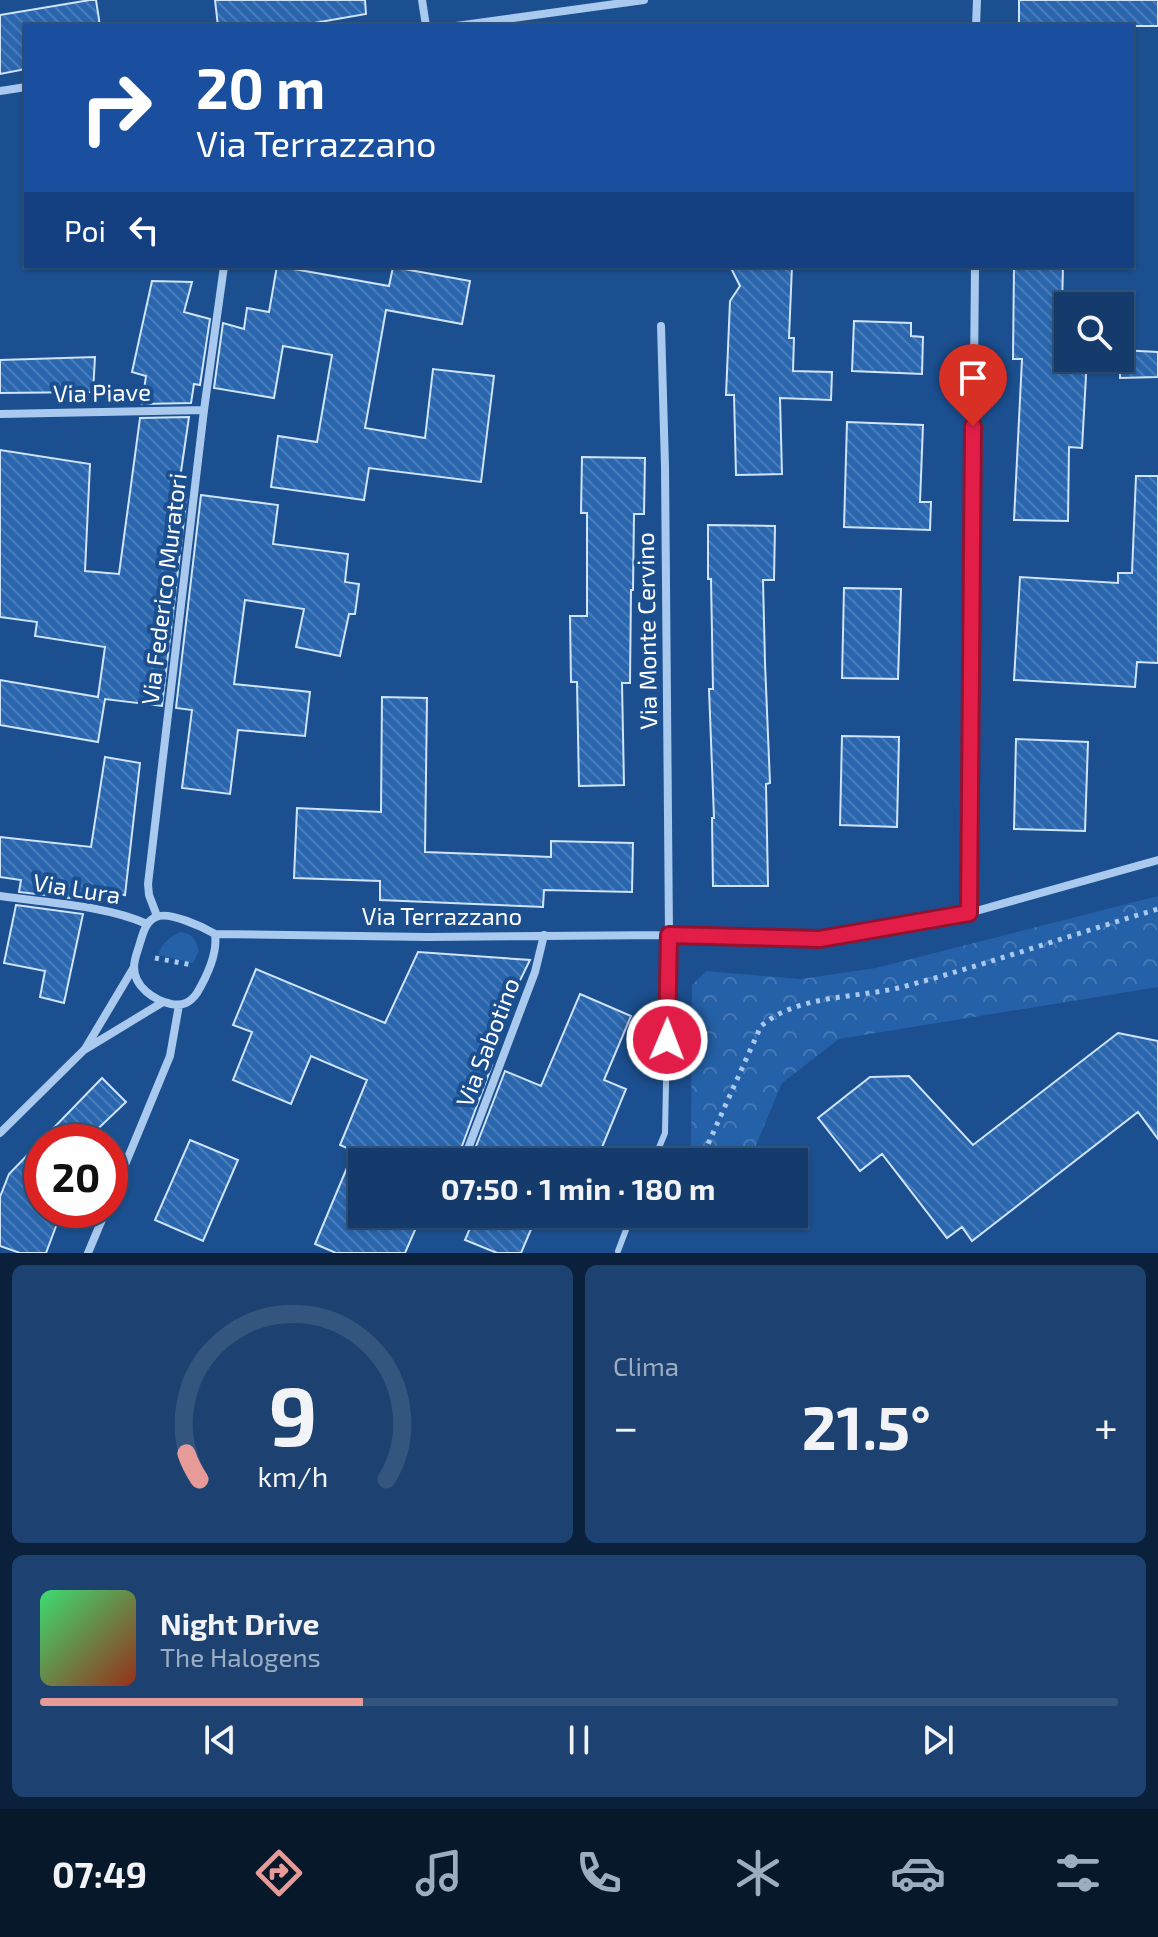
<!DOCTYPE html>
<html lang="it">
<head>
<meta charset="utf-8">
<style>
  :root { --surface:#143b6b; --page:#1d4271; --text:#f1f3f6; --muted:#9dadc1; --line:#33557e; --accent:#e69b98 }
  body { margin:0; font-family:"Exo 2",sans-serif; background:var(--page); color:var(--text); height:100vh; display:flex; flex-direction:column; font-size:30px; white-space:nowrap }
  * { box-sizing:border-box; margin:0 }
  p { font-size:26px; color:var(--muted) }
  .icon { flex:none; width:44px; height:44px; fill:none; stroke:currentColor; stroke-width:2; stroke-linecap:round; stroke-linejoin:round }
  .map { position:relative; height:1253px; overflow:hidden }
  .side { display:flex; flex-direction:column; gap:12px; padding:12px; background:#0b203b; flex:1 }
  .side>* { flex:none }
  .top-card { position:absolute; left:24px; top:24px; width:1110px; height:244px; border-radius:0px; box-shadow:0 2px 6px #0004,0 0 0 2px var(--line); background:#1a4fa0; color:#fff; overflow:hidden }
  .buttons { position:absolute; left:1054px; top:292px; display:grid; gap:16px }
  .buttons a { display:grid; place-items:center; width:80px; height:80px; border-radius:0px; background:var(--surface); box-shadow:0 2px 6px #0004,0 0 0 2px var(--line); font-size:40px }
  .speed { position:absolute; left:24px; top:1124px; display:flex; gap:16px; font-size:40px; font-weight:700; text-align:center }
  .speed>* { display:grid; place-content:center; width:104px; height:104px; border-radius:50%; background:var(--surface); box-shadow:0 2px 6px #0004,0 0 0 2px var(--line); line-height:1 }
  .speed .limit { border:12px solid #d22; background:#fff; color:#111 }
  .pin { position:absolute; display:grid; place-items:center; width:68px; height:68px; color:#fff; margin:-82px -34px; border-radius:50% 50% 50% 0; rotate:-45deg; box-shadow:0 0 8px #0007 }
  .pin .icon { rotate:45deg }
  .me { position:absolute; width:88px; margin:-44px; rotate:1deg; stroke-linejoin:round; filter:drop-shadow(0 0 6px #0008) }
  .turn { display:flex; align-items:center; gap:28px; height:168px; padding:0 40px; font-size:36px }
  .turn .icon { width:104px; height:104px; stroke-width:2.5 }
  .turn b { display:block; font-size:56px; line-height:68px }
  .then { display:flex; align-items:center; height:76px; padding:0 40px; background:#0003; gap:16px; font-size:30px }
  .big { font-size:60px; font-weight:700; line-height:1.1 }
  .side .widget { flex:1; display:flex; flex-direction:column; justify-content:center; gap:12px; min-width:0; padding:0 28px; border-radius:12px; background:var(--page) }
  .side .dial { align-items:center; gap:0 }
  .dial svg { height:208px; overflow:visible; fill:none; stroke:var(--line); stroke-width:7; stroke-linecap:round; text-anchor:middle }
  .dial text { fill:var(--text); stroke:none }
  .song { display:flex; align-items:center; gap:24px }
  .cover { width:96px; height:96px; border-radius:12px; background:linear-gradient(135deg,hsl(140 70% 55%),hsl(10 70% 35%)) }
  .played { height:8px; border-radius:4px; background:linear-gradient(90deg,var(--accent) 30%,var(--line) 30%) }
  .keys { display:flex; justify-content:space-around; direction:ltr }
  .heat { display:flex; justify-content:space-between; align-items:center; font-size:44px; direction:ltr }
  .side .tiles { flex:1; display:grid; gap:12px; grid-template-columns:1fr 1fr }
  .widget:last-child { grid-column:span 2 }
  .trip { position:absolute; left:348px; top:1148px; width:460px; height:80px; border-radius:0px; background:var(--surface); box-shadow:0 2px 6px #0004,0 0 0 2px var(--line); font-weight:700; line-height:80px; text-align:center }
  .dock { display:flex; height:128px; justify-content:space-around; align-items:center; background:#08182b; color:var(--muted) }
  .dock .icon { width:56px; height:56px }
  .dock .selected { color:var(--accent) }
  .dock b { font-size:36px; color:var(--text) }
  .map>svg:first-child { display:block }
  .grass { fill:#2461a8 }
  .forest { fill:url(#forest-crowns) }
  .building { fill:url(#building-back-hatch); stroke:#cfe3fa; stroke-width:2 }
  .lines { fill:none; stroke-linecap:round; stroke-linejoin:round }
  .path { stroke:#a9c9ee; stroke-width:5; stroke-dasharray:4 6; stroke-linecap:butt }
  .lane { stroke:#a9c9ee; stroke-width:6 }
  .street { stroke:#a9c9ee; stroke-width:8 }
  .route-casing { stroke:#92132f; stroke-width:20 }
  .route { stroke:#e11d48; stroke-width:14 }
  .labels { text-anchor:middle; dominant-baseline:central; stroke-width:8; stroke-linejoin:round; paint-order:stroke }
  .street-label { font-size:24px; fill:#fff; stroke:#1b4f8f }
</style>
</head>
<body>
<div class="map">
<svg width="1158" height="1253" viewBox="0 0 1158 1253">
  <defs>
    <pattern id="forest-crowns" width="20" height="18" patternUnits="userSpaceOnUse" patternTransform="scale(2)"><rect width="20" height="18" fill="#2461a8"/><path d="M2 6a3 3 0 1 1 6 0M12 15a3 3 0 1 1 6 0" fill="none" stroke="#4579b5"/></pattern>
    <pattern id="building-back-hatch" width="6" height="6" patternUnits="userSpaceOnUse" patternTransform="scale(2)"><rect width="6" height="6" fill="#2a66ad"/><path d="M-1 5l2 2M0 0l6 6M5-1l2 2" fill="none" stroke="#4a7db9"/></pattern>
  </defs>
  <rect width="100%" height="100%" fill="#1b4f8f"/>
  <path class="grass" d="M181,932C193,934 196,940 199,951L193,963L158,955C161,945 170,935 181,932Z"/>
  <path class="forest" d="M1158,896V987L839,1039L782,1083L749,1162H715L691,1152L692,985L706,971L801,979L876,968Z"/>
  <path class="building" d="M90,0H96L100,26H26V69L0,74V15Z
    M215,0H365L366,14L297,26H218Z
    M1019,0H1158V26H1019Z
    M277,266L389,286L393,267L470,281L462,324L386,310L365,428L425,438L433,369L494,376L481,482L369,468L364,500L271,487L278,436L317,442L332,355L283,346L274,398L214,388L223,323L244,329L247,308L269,312Z
    M730,266H792L789,338H794L793,371L832,372L831,400L780,398L782,474L736,475L734,395H726L730,301L740,286Z
    M1014,266H1063L1062,306H1058L1057,358H1087L1082,448L1069,447L1068,521L1014,520L1022,359H1013Z
    M152,281L192,282L184,312L210,319L200,385L194,384L191,403L142,404L146,376L132,372Z
    M854,321L911,323V336L923,337L922,374L852,371Z
    M1120,350L1158,352V377L1120,378Z
    M95,357L93,392L0,393V360Z
    M189,417L178,492L187,494L162,706L105,699L98,742L0,725V680L98,697L105,647L35,636L37,622L0,617V450L90,464L85,571L119,574L140,418Z
    M847,422L923,425L920,502H931L930,530L844,527Z
    M582,457L645,458L644,514H634L633,590H631L630,683H622L624,785L579,786L577,682H571L570,616H587V513H581Z
    M1136,476H1158V663L1137,662L1135,687L1014,680L1020,577L1118,583V573H1132Z
    M201,495L278,505L273,544L348,554L345,582L359,584L355,614H349L340,656L296,647L304,609L245,600L234,684L310,692L305,736L238,730L230,794L182,788L192,710L176,708Z
    M708,525L775,526L774,580H763L765,663L770,783L766,784L768,886H713L712,818H714L709,689H713L711,579H708Z
    M844,588L901,589L898,679L842,678Z
    M382,697L427,698L425,852L551,857V841L633,843L632,892L544,890L543,907L380,900V881L294,878L297,808L381,812Z
    M842,736L899,737L897,827L840,825Z
    M1016,739L1088,742L1085,831L1014,829Z
    M105,757L140,763L125,895L88,890L86,900L19,892L21,880L0,877V837L91,847Z
    M16,905L83,914L64,1003L40,997L45,971L4,963Z
    M418,952L530,960L487,1048L491,1049L485,1062L492,1065L456,1162H362V1214H422L405,1253H336L315,1244L354,1151L340,1145L367,1080L311,1056L291,1104L233,1080L252,1032L233,1025L256,969L385,1023Z
    M580,994L631,1016L604,1080L626,1089L596,1162H470L505,1071L541,1086Z
    M1118,1033L1158,1041V1139L1138,1112L972,1241L962,1227L947,1238L882,1154L860,1171L818,1118L870,1077L909,1076L973,1145Z
    M102,1078L126,1102L84,1142H42V1210H62L46,1253H20L0,1246V1197L9,1174Z
    M190,1140L238,1160L203,1241L155,1220Z
    M476,1214H520L535,1220L521,1253H497L465,1240Z"/>
  <g class="lines">
    <path class="path" d="M155,958L192,965
      M700,1162L761,1026C800,993 859,999 906,986C991,963 1074,934 1158,909"/>
    <path class="lane" d="M653,1162L665,1133L669,935
      M618,1251L632,1214"/>
    <path class="street" d="M422,0L426,26
      M456,26L644,0
      M976,26L977,0
      M0,91L26,87
      M661,326L665,466L669,935
      M0,414L204,410
      M0,896C46,903 105,905 147,924
      M969,913L975,266
      M157,916L149,895L148,884L204,410L224,266
      M215,934C218,954 207,976 197,993C190,1003 183,1006 171,1004C154,1000 134,987 134,967C134,959 138,950 140,943C143,933 146,921 156,917C169,911 203,927 215,934L427,937L669,935L820,939L969,913L1158,860
      M85,1049L134,967
      M0,1133L84,1050L163,1002
      M463,1162L535,972L544,935
      M110,1201L170,1056L179,1005
      M88,1253L106,1210"/>
  </g>
  <g class="lines">
    <defs>
      <path id="route" d="M667,1040L669,935L820,939L969,913L973,426"/>
    </defs>
    <use href="#route" class="route-casing"/>
    <use href="#route" class="route"/>
  </g>
  <g class="labels">
    <g class="street-label">
      <text transform="translate(102 392) rotate(-1)">Via Piave</text>
      <text transform="translate(163 589) rotate(-83)">Via Federico Muratori</text>
      <text transform="translate(646 631) rotate(-91)">Via Monte Cervino</text>
      <text transform="translate(77 888) rotate(9)">Via Lura</text>
      <text x="442" y="915">Via Terrazzano</text>
      <text transform="translate(487 1042) rotate(-69)">Via Sabotino</text>
    </g>
  </g>
</svg>
<div class="buttons">
<a><svg class="icon" aria-label="search" viewBox="0 0 24 24"><circle cx="10" cy="10" r="6"/><path d="M15 15l6 6"/></svg></a>
</div>
<div class="speed"><div class="limit">20</div></div>
<div class="pin" style="left:973px;top:426px;background:#d93025"><svg class="icon" aria-label="arrive" viewBox="0 0 24 24"><path d="M6 21V4h12l-3 4 3 4H6"/></svg></div>
<svg class="me" style="left:667px;top:1040px" viewBox="-20 -20 40 40"><circle r="17" fill="#e11d48" stroke="#fff" stroke-width="3"/><path d="M0-11L8 9 0 5-8 9z" fill="#fff"/></svg>
<div class="trip">07:50 · 1 min · 180 m</div>
<div class="top-card">
<div class="turn"><svg class="icon" aria-label="right" viewBox="0 0 24 24"><path d="M7 20v-9h11M14 6l5 5-5 5"/></svg><div><b>20 m</b>Via Terrazzano</div></div>
<div class="then">Poi<svg class="icon" aria-label="left" viewBox="0 0 24 24"><path d="M17 20v-9H6M10 6l-5 5 5 5"/></svg></div>
</div>
</div>
<section class="side">
<div class="tiles">
<div class="widget dial"><svg viewBox="0 0 100 80">
<path d="M14 69A42 42 0 1 1 86 69"/>
<path d="M14 69A42 42 0 0 1 9 59" stroke="#e69b98"/>
<text x="50" y="56" font-size="32" font-weight="700">9</text>
<text x="50" y="72" font-size="11">km/h</text>
</svg></div>
<div class="widget"><p>Clima</p>
<div class="heat"><a>−</a><b class="big">21.5°</b><a>+</a></div>
</div>
<div class="widget">
<div class="song"><i class="cover"></i><div><b>Night Drive</b><p>The Halogens</p></div></div>
<div class="played"></div>
<div class="keys"><svg class="icon" aria-label="previous" viewBox="0 0 24 24"><path d="M18 5L8 12l10 7zM5 5v14"/></svg><svg class="icon" aria-label="pause" viewBox="0 0 24 24"><path d="M8 5v14M16 5v14"/></svg><svg class="icon" aria-label="next" viewBox="0 0 24 24"><path d="M6 5l10 7-10 7zM19 5v14"/></svg></div>
</div>
</div>
</section>
<nav class="dock">
<b>07:49</b>
<svg class="icon selected" aria-label="directions" viewBox="0 0 24 24"><path d="M12 3l9 9-9 9-9-9zM9 14v-3h6M13 9l2 2-2 2"/></svg>
<svg class="icon" aria-label="music" viewBox="0 0 24 24"><path d="M9 18V5l10-2v13"/><circle cx="6" cy="18" r="3"/><circle cx="16" cy="16" r="3"/></svg>
<svg class="icon" aria-label="phone" viewBox="0 0 24 24"><path d="M5 4h4l2 5-3 2q2 4 5 5l2-3 5 2v4C11 20 4 13 5 4z"/></svg>
<svg class="icon" aria-label="climate" viewBox="0 0 24 24"><path d="M12 3v18M4 7l16 10M4 17L20 7"/></svg>
<svg class="icon" aria-label="car" viewBox="0 0 24 24"><path d="M5 17H2v-5l4-1 3-4h7l3 4 3 1v5h-3M9 17h6M6 11h13"/><circle cx="7" cy="17" r="2"/><circle cx="17" cy="17" r="2"/></svg>
<svg class="icon" aria-label="filters" viewBox="0 0 24 24"><path d="M4 7h16M4 17h16"/><circle cx="9" cy="7" r="2"/><circle cx="15" cy="17" r="2"/></svg>
</nav>
</body>
</html>
